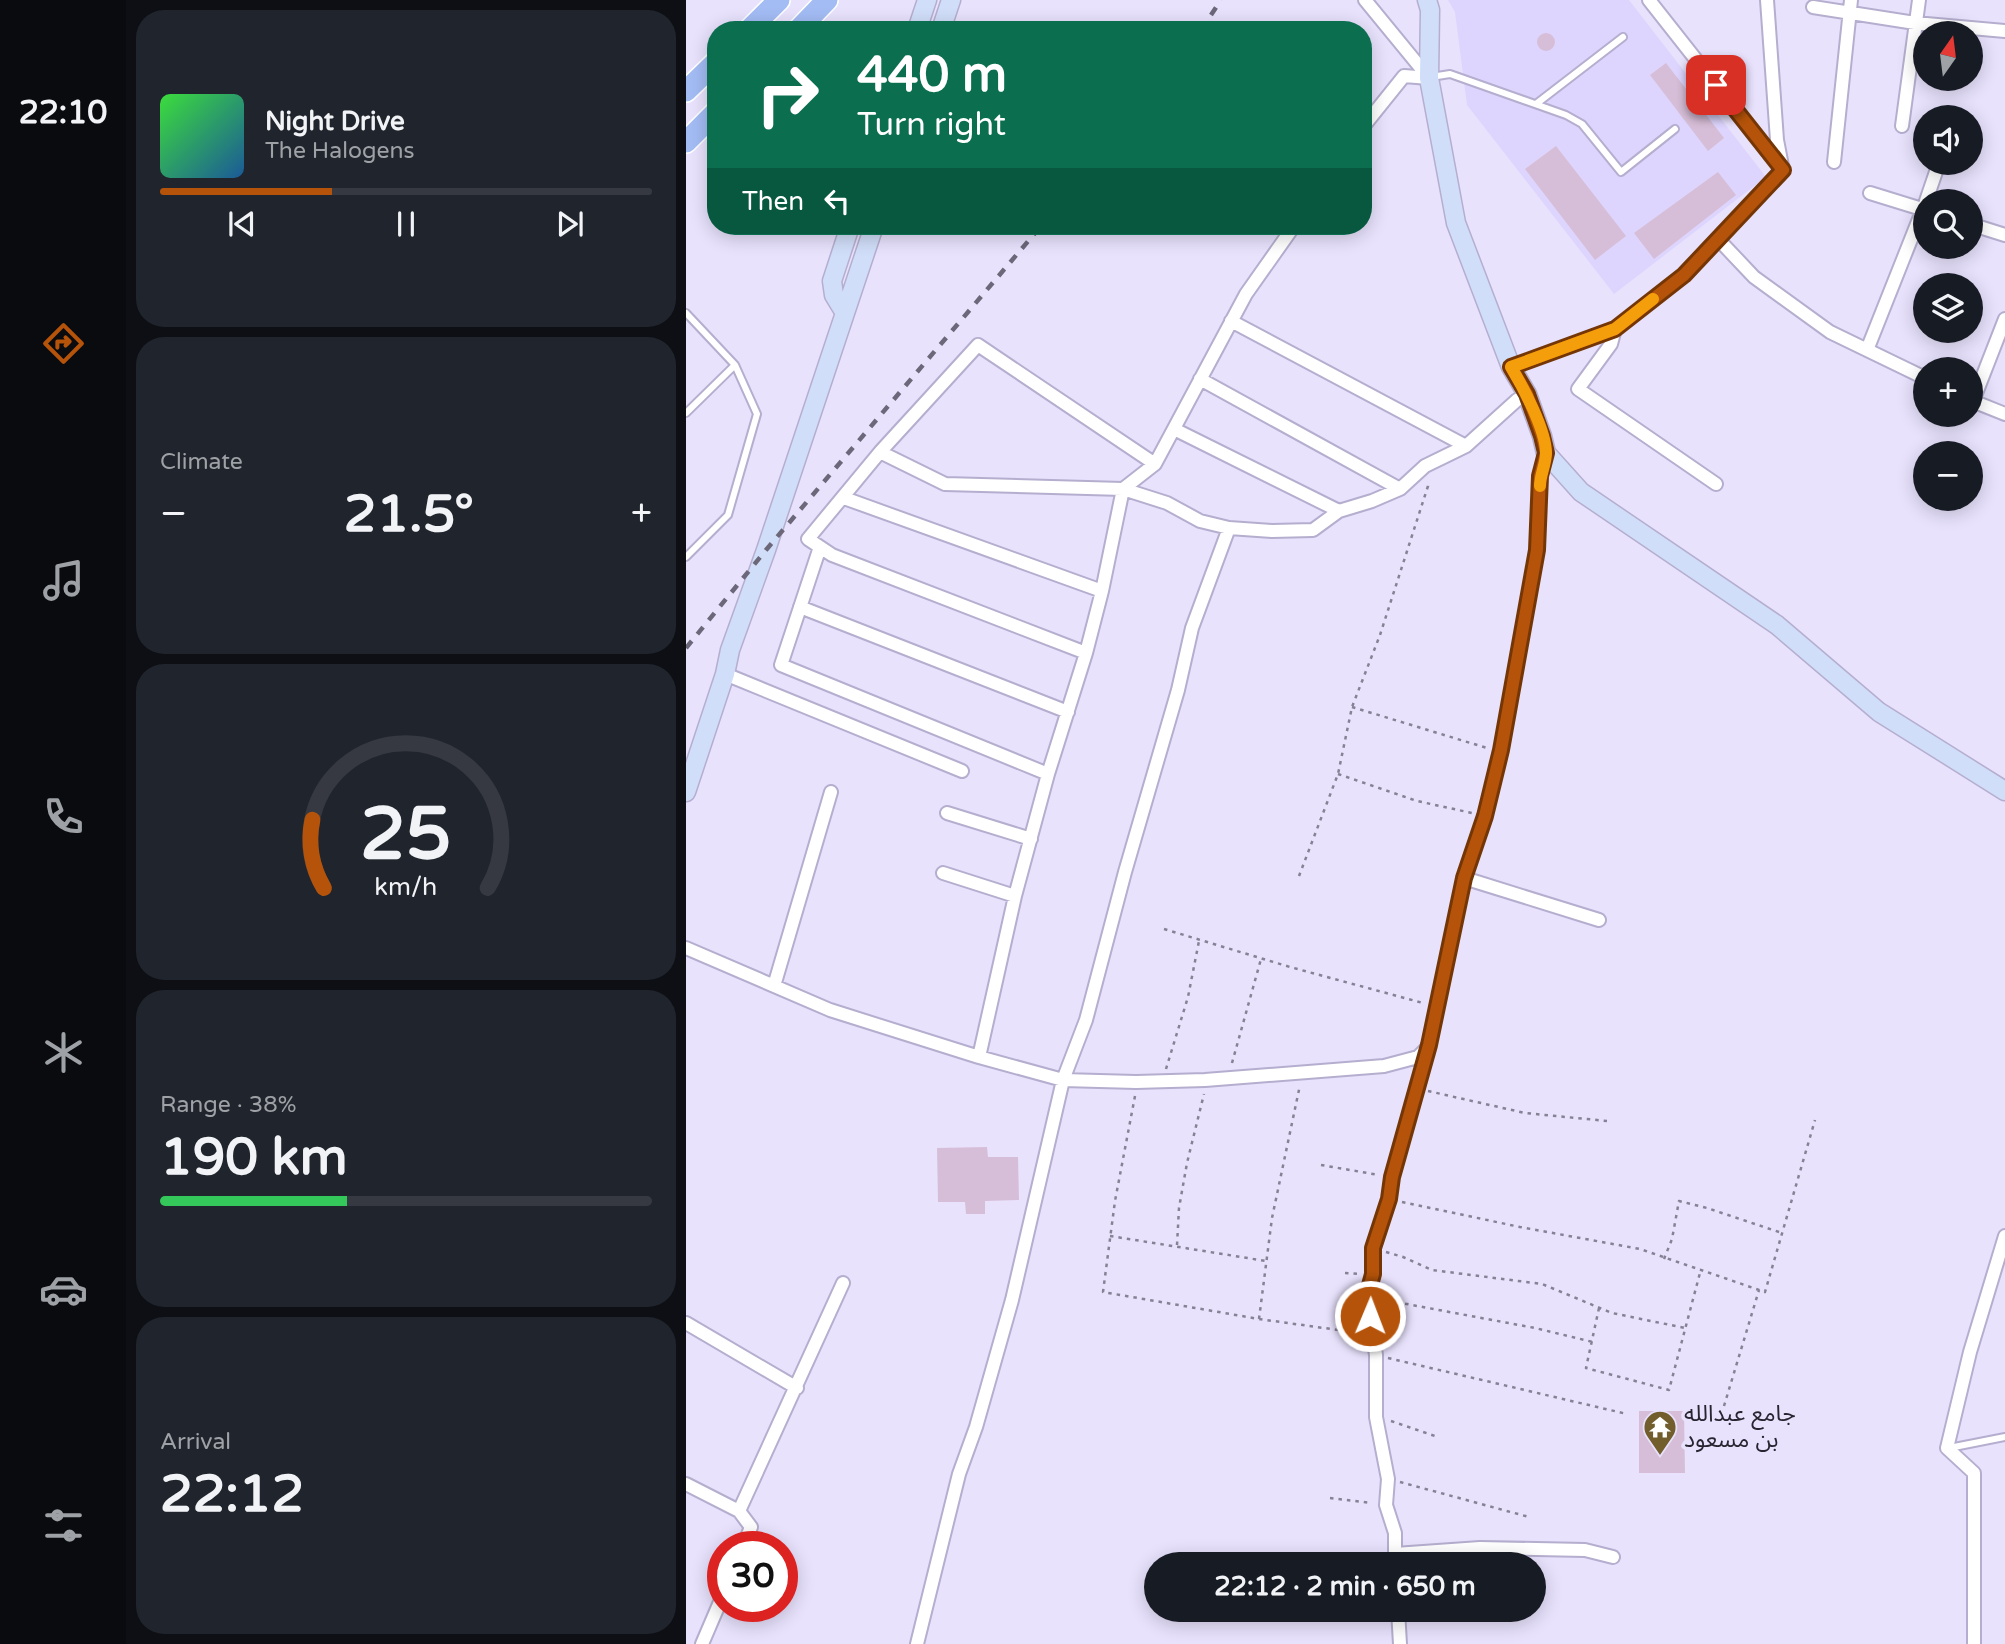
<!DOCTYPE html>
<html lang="en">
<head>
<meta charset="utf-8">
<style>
  :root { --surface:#171b24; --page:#20242c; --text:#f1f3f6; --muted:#9ea1a6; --line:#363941; --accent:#b45309 }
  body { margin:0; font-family:"Varela Round","Noto Sans Arabic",sans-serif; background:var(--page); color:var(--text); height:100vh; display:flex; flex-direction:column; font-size:26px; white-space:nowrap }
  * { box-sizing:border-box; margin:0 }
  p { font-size:23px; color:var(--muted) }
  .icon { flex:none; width:38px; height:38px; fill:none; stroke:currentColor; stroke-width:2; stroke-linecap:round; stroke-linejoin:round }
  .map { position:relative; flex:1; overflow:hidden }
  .details { display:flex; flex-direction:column; gap:10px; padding:10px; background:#0d0f14; width:560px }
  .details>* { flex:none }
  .top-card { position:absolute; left:21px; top:21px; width:665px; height:214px; border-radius:28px; box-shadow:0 4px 18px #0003; background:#0b6e4f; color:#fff; overflow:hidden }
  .needle { width:46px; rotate:14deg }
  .fabs { position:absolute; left:1227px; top:21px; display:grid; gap:14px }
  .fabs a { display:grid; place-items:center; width:70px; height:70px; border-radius:50%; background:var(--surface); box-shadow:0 4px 18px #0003; font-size:35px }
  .speed { position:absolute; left:21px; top:1531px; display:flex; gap:14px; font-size:35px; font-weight:700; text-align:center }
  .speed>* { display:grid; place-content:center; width:91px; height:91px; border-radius:50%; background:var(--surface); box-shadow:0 4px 18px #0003; line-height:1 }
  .speed .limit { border:10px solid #d22; background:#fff; color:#111 }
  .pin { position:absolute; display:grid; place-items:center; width:60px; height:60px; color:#fff; margin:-30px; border-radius:14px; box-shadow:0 4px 10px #0006 }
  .me { position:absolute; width:77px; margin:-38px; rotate:1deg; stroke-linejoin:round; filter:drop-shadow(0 0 5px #0008) }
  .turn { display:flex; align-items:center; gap:24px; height:147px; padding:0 35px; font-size:32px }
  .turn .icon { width:91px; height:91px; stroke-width:2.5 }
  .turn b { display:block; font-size:49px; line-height:60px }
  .then { display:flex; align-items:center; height:66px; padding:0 35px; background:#0003; gap:14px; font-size:26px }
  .big { font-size:52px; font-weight:800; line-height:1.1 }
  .details .card { flex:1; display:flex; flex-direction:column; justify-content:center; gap:10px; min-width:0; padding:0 24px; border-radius:28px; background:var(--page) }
  .details .dial { align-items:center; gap:0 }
  .dial svg { height:182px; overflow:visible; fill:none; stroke:var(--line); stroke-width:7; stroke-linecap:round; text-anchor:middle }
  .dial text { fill:var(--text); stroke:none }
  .song { display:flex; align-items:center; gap:21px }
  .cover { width:84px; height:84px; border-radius:10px; background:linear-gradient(135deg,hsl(120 70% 55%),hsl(210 70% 35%)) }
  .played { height:7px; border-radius:4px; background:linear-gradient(90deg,var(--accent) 35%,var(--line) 35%) }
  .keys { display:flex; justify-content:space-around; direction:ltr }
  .heat { display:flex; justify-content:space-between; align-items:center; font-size:38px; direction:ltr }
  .charge { height:10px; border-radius:5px; background:linear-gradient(90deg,#34c759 38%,var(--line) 0) }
  .trip { position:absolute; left:458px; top:1552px; width:402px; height:70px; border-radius:35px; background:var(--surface); box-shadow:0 4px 18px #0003; font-weight:800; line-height:70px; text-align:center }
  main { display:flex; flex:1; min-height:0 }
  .tabs { display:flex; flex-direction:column; width:126px; justify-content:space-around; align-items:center; background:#090b0e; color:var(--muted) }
  .tabs .icon { width:49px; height:49px }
  .tabs .current { color:var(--accent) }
  .tabs b { font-size:32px; color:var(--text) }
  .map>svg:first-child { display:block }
  .built { fill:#ddd5fd }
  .building { fill:#d7bed8 }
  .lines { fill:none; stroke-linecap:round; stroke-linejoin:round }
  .lane-casing { stroke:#b5aece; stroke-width:10 }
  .street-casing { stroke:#b5aece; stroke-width:16 }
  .secondary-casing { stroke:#b5aece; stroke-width:21 }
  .primary-casing { stroke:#fff; stroke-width:24 }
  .path { stroke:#868194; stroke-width:2.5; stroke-dasharray:3.5 5; stroke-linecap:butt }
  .lane { stroke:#fff; stroke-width:6 }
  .street { stroke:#fff; stroke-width:12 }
  .secondary { stroke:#d1def9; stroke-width:18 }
  .primary { stroke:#a3bcf4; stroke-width:21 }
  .rail { stroke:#6c6879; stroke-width:4.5; stroke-dasharray:9 9; stroke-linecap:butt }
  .route-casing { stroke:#753606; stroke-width:18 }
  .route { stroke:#b45309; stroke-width:12 }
  .slow { stroke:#f59e0b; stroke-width:12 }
  .labels { text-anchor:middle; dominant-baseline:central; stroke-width:7; stroke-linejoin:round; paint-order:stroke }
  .poi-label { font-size:23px; fill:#282531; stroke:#e8e2fd; text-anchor:start }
</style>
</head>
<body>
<main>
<nav class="tabs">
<b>22:10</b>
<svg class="icon current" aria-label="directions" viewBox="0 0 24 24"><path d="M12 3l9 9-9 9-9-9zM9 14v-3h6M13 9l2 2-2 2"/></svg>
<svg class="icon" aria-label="music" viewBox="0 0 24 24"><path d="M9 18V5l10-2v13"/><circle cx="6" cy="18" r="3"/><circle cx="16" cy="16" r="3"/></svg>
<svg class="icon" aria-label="phone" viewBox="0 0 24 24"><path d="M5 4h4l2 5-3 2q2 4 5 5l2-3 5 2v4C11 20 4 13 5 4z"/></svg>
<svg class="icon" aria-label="climate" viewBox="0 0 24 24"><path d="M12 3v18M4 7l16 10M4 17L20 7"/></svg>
<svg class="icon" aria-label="car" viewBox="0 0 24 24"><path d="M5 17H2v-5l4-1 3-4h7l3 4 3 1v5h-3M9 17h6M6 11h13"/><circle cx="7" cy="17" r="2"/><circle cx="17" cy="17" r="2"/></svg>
<svg class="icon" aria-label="filters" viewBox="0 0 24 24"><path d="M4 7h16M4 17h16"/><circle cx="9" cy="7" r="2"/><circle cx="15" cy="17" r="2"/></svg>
</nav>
<section class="details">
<div class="card">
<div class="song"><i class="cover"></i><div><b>Night Drive</b><p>The Halogens</p></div></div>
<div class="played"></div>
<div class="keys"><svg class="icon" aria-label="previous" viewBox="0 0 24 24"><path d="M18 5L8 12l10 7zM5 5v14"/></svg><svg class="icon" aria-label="pause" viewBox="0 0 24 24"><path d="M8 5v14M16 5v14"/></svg><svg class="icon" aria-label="next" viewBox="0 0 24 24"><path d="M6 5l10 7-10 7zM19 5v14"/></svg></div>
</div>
<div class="card"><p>Climate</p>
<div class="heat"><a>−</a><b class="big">21.5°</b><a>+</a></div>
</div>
<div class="card dial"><svg viewBox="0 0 100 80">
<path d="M14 69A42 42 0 1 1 86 69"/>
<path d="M14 69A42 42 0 0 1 9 39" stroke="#b45309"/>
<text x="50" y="56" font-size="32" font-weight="700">25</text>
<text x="50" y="72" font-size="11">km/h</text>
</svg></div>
<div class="card"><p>Range · 38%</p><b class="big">190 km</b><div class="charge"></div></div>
<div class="card"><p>Arrival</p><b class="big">22:12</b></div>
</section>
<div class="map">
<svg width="1319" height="1644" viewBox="0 0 1319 1644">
  <rect width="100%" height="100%" fill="#e8e2fd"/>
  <path class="built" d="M762,0H943L1080,177L928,294L781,105L769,12Z"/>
  <path class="building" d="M851 42a9 9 0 1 1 18 0a9 9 0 1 1-18 0Z
    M980,63L1038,138L1022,151L964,75Z
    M870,146L940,236L909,260L839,169Z
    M1032,172L1050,195L968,259L948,233Z
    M301,1147L302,1157H332L333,1200L299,1201V1214H280L279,1202H252L251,1148Z
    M953,1411H998L999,1473H953Z"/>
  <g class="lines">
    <defs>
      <path id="lane" d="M745,77L764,74L880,115L896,124L935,172L989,129
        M850,104L937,37
        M0,313L49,365L71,414L42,515L0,557
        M0,413L49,365
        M1263,1448L1319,1437"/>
      <path id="street" d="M679,0L743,78
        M963,0L1097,170
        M1081,0L1091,140L1096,166
        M1127,7L1229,23L1319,31
        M1216,126L1233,0
        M677,127L718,76L743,78
        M1148,162L1165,0
        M1184,193L1239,210
        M1240,201L1253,163
        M1284,224L1319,235
        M1033,240L1068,277L1144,332L1239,378
        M545,321L780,446
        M929,329L925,344L892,389L1030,484
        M1181,350L1239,204
        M825,367L929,329L998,275L1097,170
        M514,379L714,489
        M1284,400L1319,414
        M1287,401L1319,319
        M488,429L653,511
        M194,452L259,484L437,489L481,503L514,521L543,528L586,531L627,530L653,511L686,501L714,489L739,466L780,446L831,400L841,394
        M158,498L416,591
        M134,547L146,555L400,653
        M114,607L382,712
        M39,674L276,771
        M362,774L95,665L134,547L122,539L194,452L292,345L469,464
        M261,813L345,839
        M257,873L329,896
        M778,878L913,920
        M0,948L144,1010L293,1057L377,1080L450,1082L519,1080L698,1066L732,1057L741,1048
        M88,986L145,792
        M293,1057L329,896L362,774L400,653L416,591L437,489L469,464L560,294L608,226
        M0,1323L111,1388
        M0,1484L53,1511
        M57,1547L65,1527L53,1511L157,1283
        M709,1554L794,1548L899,1550L927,1557
        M709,1564V1533L700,1505L702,1479L690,1417V1355L681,1296L687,1274V1248L703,1199L706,1177L743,1045L778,878L799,816L815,750L851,550L854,476L860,453
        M712,1610L714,1644
        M16,1644L37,1595
        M231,1644L273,1474L290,1427L326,1300L377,1080L400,1020L439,872L492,690L506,628L543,528
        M1288,1644V1473L1261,1448L1284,1352L1319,1236"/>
      <path id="secondary" d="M741,0L744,10L743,78L770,223L825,367L841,394L856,436L860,453L895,492L1091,625L1193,712L1319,791
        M231,30L241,0
        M255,30L265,0
        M159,313L148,295L146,281L164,226
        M0,792L39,674L44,650L80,550L188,226"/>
      <path id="primary" d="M63,30L93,0
        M112,30L141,0
        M0,91L30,62
        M0,142L30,112"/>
    </defs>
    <use href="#lane" class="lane-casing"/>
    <use href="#street" class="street-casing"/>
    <use href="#secondary" class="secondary-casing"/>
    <use href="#primary" class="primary-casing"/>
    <path class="path" d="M666,707L801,748
      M652,774L731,801L786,813
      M613,876L652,774L666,707L694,635L742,486L741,481
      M478,929L604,967L737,1003
      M546,1063L575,959
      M480,1069L502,997L513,941
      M742,1091L839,1113L921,1121
      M449,1096L429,1201L417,1292L573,1319L674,1333
      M635,1165L693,1175
      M716,1202L834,1227L954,1249L1079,1292L1129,1120
      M424,1236L580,1261
      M491,1245L493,1208L501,1163L518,1094
      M700,1252L717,1257L746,1270L856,1284L926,1313L999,1328
      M978,1259L986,1239L993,1201L1021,1208L1096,1233
      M659,1273L674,1274
      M694,1299L849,1328L907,1342
      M913,1308L900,1368L983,1390L1015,1269
      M573,1319L586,1218L614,1085
      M702,1358L941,1414
      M1038,1406L1073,1290
      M705,1421L752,1437
      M714,1482L843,1517
      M644,1498L686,1503"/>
    <use href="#lane" class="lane"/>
    <use href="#street" class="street"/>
    <use href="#secondary" class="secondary"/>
    <use href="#primary" class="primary"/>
    <path class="rail" d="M515,30L535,0
      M0,648L80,550L355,226"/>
  </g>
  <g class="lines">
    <defs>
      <path id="route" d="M684,1316L681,1296L687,1274V1248L703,1199L706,1177L743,1045L778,878L799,816L815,750L851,550L854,476L860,453L856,436L841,394L825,367L929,329L998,275L1097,170L1030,85"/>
    </defs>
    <use href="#route" class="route-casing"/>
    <use href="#route" class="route"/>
    <path class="slow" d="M854,486C854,475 860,464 860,453C860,430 837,387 825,367L929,329L967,299"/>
  </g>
  <defs>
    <symbol id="temple-pin" viewBox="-11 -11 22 30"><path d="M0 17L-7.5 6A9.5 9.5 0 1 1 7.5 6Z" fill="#725e2d" stroke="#e8e2fd"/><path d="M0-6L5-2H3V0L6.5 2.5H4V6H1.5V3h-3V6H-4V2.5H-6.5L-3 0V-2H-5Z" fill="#fff"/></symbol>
  </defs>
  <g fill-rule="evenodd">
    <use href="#temple-pin" x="955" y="1408" width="38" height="52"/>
  </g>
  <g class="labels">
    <g class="poi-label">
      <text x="998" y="1414">جامع عبدالله<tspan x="998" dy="26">بن مسعود</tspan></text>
    </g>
  </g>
</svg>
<div class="fabs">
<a><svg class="needle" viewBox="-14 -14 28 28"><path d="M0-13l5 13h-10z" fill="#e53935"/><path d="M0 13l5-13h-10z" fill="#9ea1a6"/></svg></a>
<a><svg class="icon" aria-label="sound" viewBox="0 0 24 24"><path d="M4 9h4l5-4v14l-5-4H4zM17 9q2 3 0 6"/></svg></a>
<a><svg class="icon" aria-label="search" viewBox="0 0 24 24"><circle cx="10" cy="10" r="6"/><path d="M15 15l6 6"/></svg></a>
<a><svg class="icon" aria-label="layers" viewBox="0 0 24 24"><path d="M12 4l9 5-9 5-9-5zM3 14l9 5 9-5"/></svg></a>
<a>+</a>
<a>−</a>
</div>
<div class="speed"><div class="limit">30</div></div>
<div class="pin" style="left:1030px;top:85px;background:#d93025"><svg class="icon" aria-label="arrive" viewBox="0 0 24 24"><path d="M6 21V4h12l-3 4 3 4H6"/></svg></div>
<svg class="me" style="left:684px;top:1316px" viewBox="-20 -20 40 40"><circle r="17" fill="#b45309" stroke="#fff" stroke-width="3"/><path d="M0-11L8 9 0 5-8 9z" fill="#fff"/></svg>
<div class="trip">22:12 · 2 min · 650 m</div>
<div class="top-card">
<div class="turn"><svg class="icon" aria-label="right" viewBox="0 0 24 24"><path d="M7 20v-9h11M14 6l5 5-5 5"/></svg><div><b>440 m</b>Turn right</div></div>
<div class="then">Then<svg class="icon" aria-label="left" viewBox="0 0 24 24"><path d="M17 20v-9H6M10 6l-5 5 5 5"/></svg></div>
</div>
</div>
</main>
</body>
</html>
